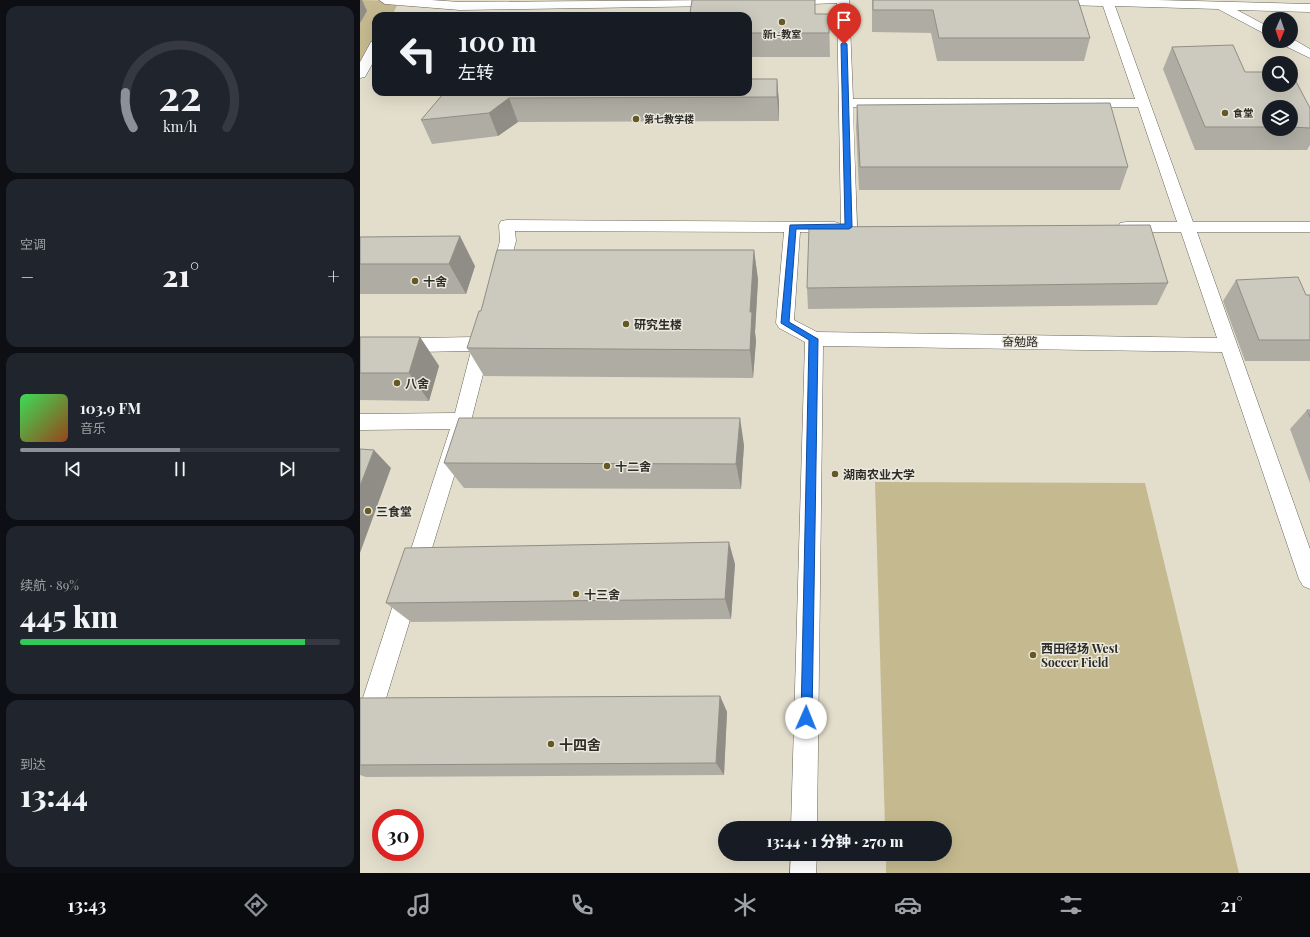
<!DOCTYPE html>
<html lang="zh">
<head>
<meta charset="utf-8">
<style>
  :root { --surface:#171b24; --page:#20242c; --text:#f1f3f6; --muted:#9ea1a6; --line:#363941; --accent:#8c9099 }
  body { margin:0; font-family:"Playfair Display","Noto Sans SC",serif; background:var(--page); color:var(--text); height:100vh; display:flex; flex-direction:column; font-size:15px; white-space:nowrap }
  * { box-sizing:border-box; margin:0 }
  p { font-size:13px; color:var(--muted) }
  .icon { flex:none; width:22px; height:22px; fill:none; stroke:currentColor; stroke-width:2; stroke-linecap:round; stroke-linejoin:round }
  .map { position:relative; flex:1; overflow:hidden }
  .drawer { display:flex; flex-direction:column; gap:6px; padding:6px; background:#0d0f14; width:360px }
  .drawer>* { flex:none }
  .hud { position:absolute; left:12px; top:12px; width:380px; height:84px; border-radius:12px; box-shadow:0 4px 16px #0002; background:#171b24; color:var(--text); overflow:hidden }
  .needle { width:26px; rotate:182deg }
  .fabs { position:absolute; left:902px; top:12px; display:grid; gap:8px }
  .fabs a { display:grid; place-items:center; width:36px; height:36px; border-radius:50%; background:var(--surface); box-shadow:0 4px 16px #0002; font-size:20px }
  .speed { position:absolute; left:12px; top:809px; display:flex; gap:8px; font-size:20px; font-weight:700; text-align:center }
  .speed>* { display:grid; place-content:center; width:52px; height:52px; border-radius:50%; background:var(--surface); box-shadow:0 4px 16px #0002; line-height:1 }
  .speed .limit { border:6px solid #d22; background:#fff; color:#111 }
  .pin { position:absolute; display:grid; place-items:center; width:34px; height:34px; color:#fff; margin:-41px -17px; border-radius:50% 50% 50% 0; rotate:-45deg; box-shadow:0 0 4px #0007 }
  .pin .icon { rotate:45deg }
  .me { position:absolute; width:44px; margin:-22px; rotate:1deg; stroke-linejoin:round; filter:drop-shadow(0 0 3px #0008) }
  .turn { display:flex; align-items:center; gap:14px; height:84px; padding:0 20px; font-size:18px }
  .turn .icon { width:52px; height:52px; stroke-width:2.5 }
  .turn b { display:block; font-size:28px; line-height:34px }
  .big { font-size:30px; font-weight:800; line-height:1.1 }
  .drawer .tile { flex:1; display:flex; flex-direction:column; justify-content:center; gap:6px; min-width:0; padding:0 14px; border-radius:12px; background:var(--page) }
  .drawer .dial { align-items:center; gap:0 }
  .dial svg { height:104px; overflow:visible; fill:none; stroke:var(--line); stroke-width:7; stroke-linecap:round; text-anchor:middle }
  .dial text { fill:var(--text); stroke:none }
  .song { display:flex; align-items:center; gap:12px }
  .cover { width:48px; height:48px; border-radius:6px; background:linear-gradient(135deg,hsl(130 70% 55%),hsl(20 70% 35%)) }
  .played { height:4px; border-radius:2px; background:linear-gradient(90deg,var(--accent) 50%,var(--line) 50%) }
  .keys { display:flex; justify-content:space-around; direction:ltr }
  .heat { display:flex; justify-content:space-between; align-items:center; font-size:22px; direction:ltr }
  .charge { height:6px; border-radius:3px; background:linear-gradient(90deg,#34c759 89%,var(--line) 0) }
  .trip { position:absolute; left:358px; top:821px; width:234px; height:40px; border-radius:20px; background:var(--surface); box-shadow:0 4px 16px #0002; font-weight:800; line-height:40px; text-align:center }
  .tabs { display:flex; height:64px; justify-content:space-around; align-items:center; background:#090b0e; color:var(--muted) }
  .tabs .icon { width:28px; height:28px }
  .tabs .current { color:var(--accent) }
  .tabs b { font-size:18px; color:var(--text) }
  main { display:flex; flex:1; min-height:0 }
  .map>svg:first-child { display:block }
  .built { fill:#e3decc; fill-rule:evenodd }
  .green { fill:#c5ba8f }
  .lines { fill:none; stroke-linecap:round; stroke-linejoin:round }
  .minor-casing { stroke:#68655b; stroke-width:1 }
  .minor { fill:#fff; fill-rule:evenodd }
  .wall { fill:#afada3; fill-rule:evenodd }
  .shaded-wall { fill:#8f8d85 }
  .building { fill:#ccc9be; stroke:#8f8d85 }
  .route { fill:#1a73e8; stroke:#114b97 }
  .poi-dot { fill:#645824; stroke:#ebe8dd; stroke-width:1.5 }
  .labels { text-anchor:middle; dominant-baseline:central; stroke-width:3; stroke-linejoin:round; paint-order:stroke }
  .far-poi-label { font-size:10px; font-weight:bold; fill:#2d2c27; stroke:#ebe8dd; text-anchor:start }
  .poi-label { font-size:12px; font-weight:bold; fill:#2d2c27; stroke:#ebe8dd; text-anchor:start }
  .street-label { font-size:12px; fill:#2d2c27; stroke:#ebe8dd }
  .near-poi-label { font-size:14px; font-weight:bold; fill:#2d2c27; stroke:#ebe8dd; text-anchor:start }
</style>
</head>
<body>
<main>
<section class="drawer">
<div class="tile dial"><svg viewBox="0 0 100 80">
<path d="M14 69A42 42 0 1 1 86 69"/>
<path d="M14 69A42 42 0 0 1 8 42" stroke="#8c9099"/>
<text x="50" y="56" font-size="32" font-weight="700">22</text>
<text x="50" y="72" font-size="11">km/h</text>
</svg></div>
<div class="tile"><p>空调</p>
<div class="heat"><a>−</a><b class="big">21°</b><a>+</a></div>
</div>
<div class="tile">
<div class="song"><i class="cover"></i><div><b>103.9 FM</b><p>音乐</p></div></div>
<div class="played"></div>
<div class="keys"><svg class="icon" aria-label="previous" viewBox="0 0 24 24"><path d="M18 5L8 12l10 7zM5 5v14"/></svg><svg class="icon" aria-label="pause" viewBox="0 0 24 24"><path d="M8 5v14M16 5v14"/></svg><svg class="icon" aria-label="next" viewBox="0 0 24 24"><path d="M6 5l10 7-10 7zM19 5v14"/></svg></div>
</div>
<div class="tile"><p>续航 · 89%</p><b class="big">445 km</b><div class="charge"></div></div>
<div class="tile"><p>到达</p><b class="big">13:44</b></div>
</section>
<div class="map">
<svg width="950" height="873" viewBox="0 0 950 873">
  <rect width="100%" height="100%" fill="#ebe8dd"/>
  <path class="built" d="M0,0H950V873H0ZM16,16H388V92H16ZM909,19H931V41H909ZM909,63H931V85H909ZM909,107H931V129H909ZM21,818H55V852H21ZM365,828H585V854H365Z"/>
  <path class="green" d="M0,0L39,1L32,16H16V45L0,74Z
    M515,482L785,483L879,873H526V854H585V828H525Z"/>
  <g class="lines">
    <defs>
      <path id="minor" d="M19,0H71L100,2L363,0L364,2L358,6L100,10L25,4Z
        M424,0H489L493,99H775L743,6L664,4L658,0H796L950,4V12L877,10L909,27V36L858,9L755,6L833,222H950V232H837L950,549V589L943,586L939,579L862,352L463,346L457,828H431L445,342L419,328L416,323L424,232L155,231L156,241L147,275L145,279L139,281L133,279L131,275L140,241L139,225L141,221L147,220L475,222L481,224L477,3L429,5L425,4ZM493,107H778L817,222H766L760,223L758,227L760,231L766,232H821L857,338L457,332L434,320L440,232H475L482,228L489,232L495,231L497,227Z
        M931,38L950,49V58L921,44L920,41H931Z
        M16,41V57L5,77L0,78V62L11,42Z
        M123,332L129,334L132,339L111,421L12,744L8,752L0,756V707L90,429L0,430V414L95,413L111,351L0,353V339L115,337L117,334Z
        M431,854H457L456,873H430Z"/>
    </defs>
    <use href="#minor" class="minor-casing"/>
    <use href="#minor" class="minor"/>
  </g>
  <path class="wall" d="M512,0H718L730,38L724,61H577L571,33L512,32Z
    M456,14H469L470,57H388V16Z
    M812,47L885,72L950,108V145L947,150H835L803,69ZM909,107H931V129H909Z
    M417,79L419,103V121L158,122L138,136L72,144L61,120L83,94Z
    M497,105L768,167L760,190H499L496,127Z
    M0,237L115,266L106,294H0Z
    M394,250L398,280L395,332L396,341L393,378L124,376L107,348L121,311Z
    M876,280L946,295H950V361H885L863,301Z
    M808,283L797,305L448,309L447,288Z
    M0,337H60L79,366L69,401L0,400Z
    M947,410H950V483L930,429Z
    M384,445L381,489L104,488L84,463Z
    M375,564L371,619L51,622L26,603Z
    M360,696L367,712L364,775L6,777L0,775V698Z"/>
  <path class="shaded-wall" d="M0,0H2L7,11L0,23Z
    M417,79L419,103V121L417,97Z
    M149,98L158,122L138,136L129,113Z
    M100,236L115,266L106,294L89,264Z
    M394,250L398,280L395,332L396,341L393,378L390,350V312Z
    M60,337L79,366L69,401L49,373Z
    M380,418L384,445L381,489L376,464Z
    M14,450L31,468L0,553V486Z
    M369,542L375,564L371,619L365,599Z
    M360,696L367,712L364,775L356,763Z"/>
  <path class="building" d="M332,0H455V14H469V33H388V16H114L118,13H330Z
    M513,0H718L730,38H579L573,10H513Z
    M873,45L885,72H909V85H931V72L950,108V128L931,127V107H909V127H845L812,47Z
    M388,79H417V97L149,98L129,113L61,120L83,94L87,92H388Z
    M750,103L768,167H500L497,105Z
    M790,225L808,283L447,288L449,227Z
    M100,236L89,264H0V237Z
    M137,250H394L390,312H392L390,350L107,348L119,311H121Z
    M938,277L946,295H950V340H899L876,280Z
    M0,337H60L49,373H0Z
    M947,410H950V417Z
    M99,418H380L376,464L84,463Z
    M0,449L14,450L0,486Z
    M369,542L365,599L26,603L45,548Z
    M360,696L356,763L0,765V698Z"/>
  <path class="route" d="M484,42L487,44L492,227L489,229H436L429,322L458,339L452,718L450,721L446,723L442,721L441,718L449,340L421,323L430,225L485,224L481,44Z"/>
  <g class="poi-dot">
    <circle cx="422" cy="22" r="4"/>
    <circle cx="865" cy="113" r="4"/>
    <circle cx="276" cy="119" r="4"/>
    <circle cx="55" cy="281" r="4"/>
    <circle cx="266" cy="324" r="4"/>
    <circle cx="37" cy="383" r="4"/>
    <circle cx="247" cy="466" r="4"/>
    <circle cx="475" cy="474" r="4"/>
    <circle cx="8" cy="511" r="4"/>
    <circle cx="216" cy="594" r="4"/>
    <circle cx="673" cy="655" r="4"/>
    <circle cx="191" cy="744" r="4"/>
  </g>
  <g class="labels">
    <g class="far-poi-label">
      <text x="422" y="34" text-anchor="middle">新t-教室</text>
      <text x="873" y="113">食堂</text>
      <text x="284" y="119">第七教学楼</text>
    </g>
    <g class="poi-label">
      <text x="63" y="281">十舍</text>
      <text x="274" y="324">研究生楼</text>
      <text x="45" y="383">八舍</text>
      <text x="255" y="466">十二舍</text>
      <text x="483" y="474">湖南农业大学</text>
      <text x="16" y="511">三食堂</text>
      <text x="224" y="594">十三舍</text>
      <text x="681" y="648">西田径场 West<tspan x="681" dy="14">Soccer Field</tspan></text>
    </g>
    <g class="street-label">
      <text transform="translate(660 341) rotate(1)">奋勉路</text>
    </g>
    <g class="near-poi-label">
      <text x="199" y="744">十四舍</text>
    </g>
  </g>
</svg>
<div class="fabs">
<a><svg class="needle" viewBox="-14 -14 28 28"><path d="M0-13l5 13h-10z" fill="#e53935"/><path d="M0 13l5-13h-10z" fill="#9ea1a6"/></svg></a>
<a><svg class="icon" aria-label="search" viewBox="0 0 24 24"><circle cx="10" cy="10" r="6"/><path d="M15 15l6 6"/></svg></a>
<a><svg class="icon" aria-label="layers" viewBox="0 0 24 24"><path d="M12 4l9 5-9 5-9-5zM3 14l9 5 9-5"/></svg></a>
</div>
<div class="speed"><div class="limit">30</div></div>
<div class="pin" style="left:484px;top:44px;background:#d93025"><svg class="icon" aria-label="arrive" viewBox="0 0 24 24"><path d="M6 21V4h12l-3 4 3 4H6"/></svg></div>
<svg class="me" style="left:446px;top:718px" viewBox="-20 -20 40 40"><circle r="19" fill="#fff"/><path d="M0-13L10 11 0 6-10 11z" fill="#1a73e8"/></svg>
<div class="trip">13:44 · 1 分钟 · 270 m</div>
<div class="hud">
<div class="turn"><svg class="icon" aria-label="left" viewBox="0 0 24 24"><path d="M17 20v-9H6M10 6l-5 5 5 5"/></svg><div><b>100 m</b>左转</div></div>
</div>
</div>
</main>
<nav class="tabs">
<b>13:43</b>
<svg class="icon current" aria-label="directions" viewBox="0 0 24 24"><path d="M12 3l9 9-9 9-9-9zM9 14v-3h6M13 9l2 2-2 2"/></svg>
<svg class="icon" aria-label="music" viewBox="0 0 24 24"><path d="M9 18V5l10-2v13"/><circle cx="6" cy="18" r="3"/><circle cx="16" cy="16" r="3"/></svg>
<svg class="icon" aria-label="phone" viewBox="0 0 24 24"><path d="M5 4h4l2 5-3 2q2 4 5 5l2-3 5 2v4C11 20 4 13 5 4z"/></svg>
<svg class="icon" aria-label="climate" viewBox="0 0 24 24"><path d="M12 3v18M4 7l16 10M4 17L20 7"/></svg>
<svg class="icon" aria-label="car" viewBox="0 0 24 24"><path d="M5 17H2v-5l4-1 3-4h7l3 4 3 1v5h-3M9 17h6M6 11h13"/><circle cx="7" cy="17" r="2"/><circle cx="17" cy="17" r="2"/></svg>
<svg class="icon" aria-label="filters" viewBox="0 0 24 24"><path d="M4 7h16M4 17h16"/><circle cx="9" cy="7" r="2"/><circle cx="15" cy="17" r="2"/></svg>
<b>21°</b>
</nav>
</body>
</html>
